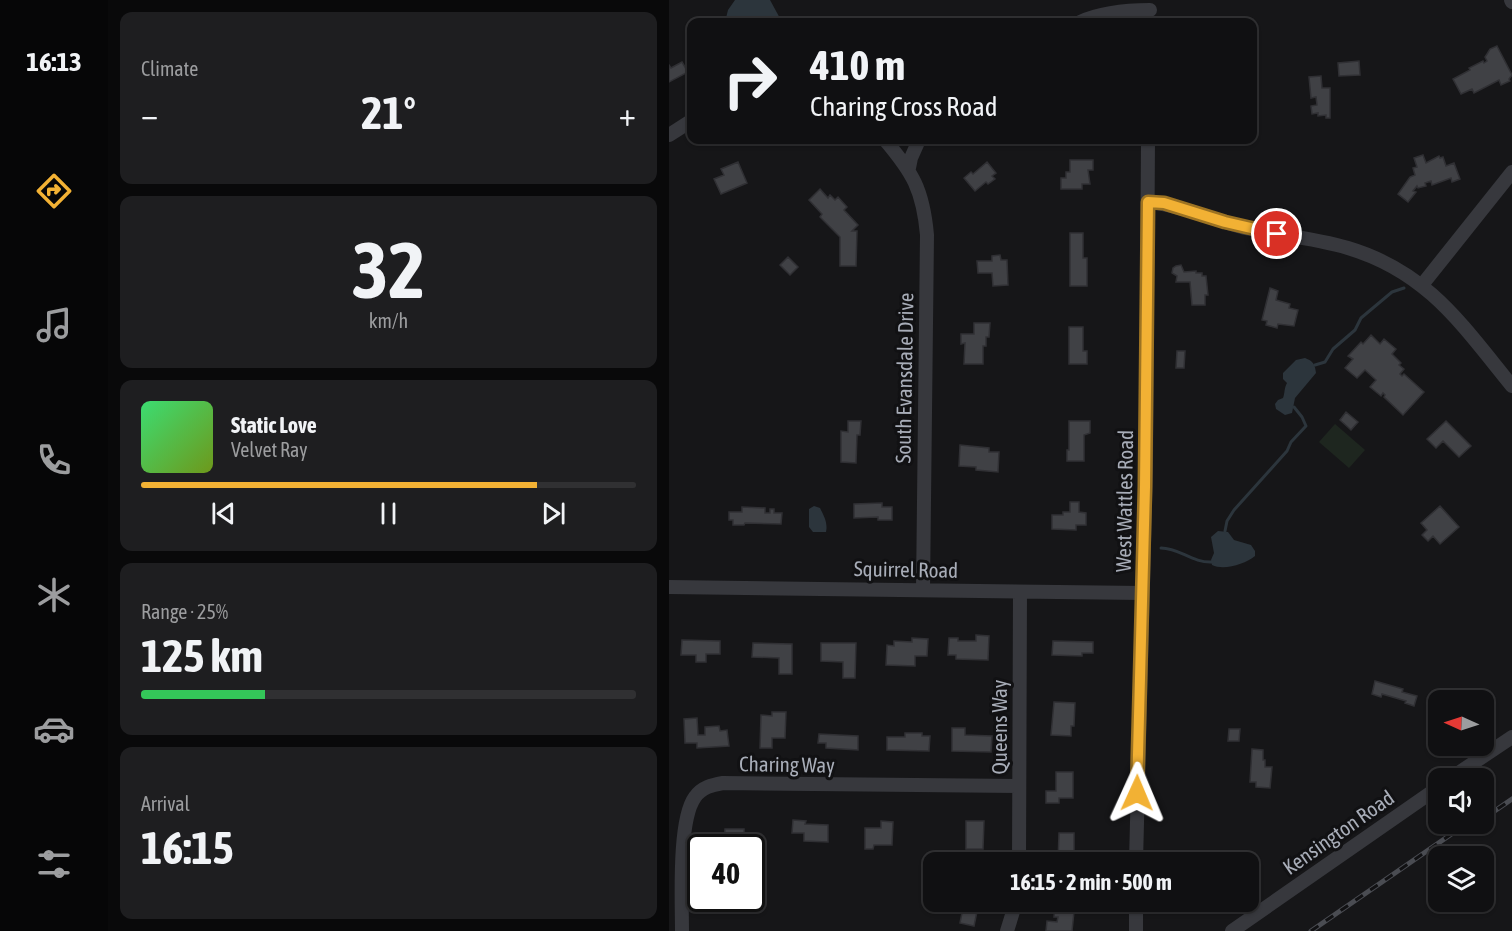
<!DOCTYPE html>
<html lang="en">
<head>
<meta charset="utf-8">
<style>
  :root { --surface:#101012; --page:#1e1e20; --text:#f1f3f6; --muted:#9c9d9f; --line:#303032; --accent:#f2b134 }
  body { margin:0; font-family:"Asap Condensed",sans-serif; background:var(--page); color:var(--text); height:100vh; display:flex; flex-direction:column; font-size:22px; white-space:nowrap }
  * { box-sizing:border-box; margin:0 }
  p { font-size:20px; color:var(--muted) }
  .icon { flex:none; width:33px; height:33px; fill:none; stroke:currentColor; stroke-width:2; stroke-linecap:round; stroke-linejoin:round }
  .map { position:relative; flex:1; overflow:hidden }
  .details { display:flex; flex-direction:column; gap:12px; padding:12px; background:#09090a; width:561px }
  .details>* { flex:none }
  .guide { position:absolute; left:18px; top:18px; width:570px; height:126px; border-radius:12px; box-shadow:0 2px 4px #0004,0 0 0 2px var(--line); background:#101012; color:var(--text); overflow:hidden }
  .needle { width:39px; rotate:273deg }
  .buttons { position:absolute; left:759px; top:690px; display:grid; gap:12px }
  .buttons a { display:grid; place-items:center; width:66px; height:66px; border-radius:12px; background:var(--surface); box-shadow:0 2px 4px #0004,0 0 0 2px var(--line); font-size:30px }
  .speed { position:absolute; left:18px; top:834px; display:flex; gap:12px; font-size:30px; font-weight:700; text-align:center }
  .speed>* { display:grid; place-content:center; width:78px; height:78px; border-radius:50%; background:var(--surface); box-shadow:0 2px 4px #0004,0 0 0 2px var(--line); line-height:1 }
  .speed .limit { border:3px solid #111; border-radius:9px; background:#fff; color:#111 }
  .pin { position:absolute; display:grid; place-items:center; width:51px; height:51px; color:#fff; margin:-26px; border:3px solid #fff; border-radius:50%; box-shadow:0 2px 6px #0007 }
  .me { position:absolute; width:66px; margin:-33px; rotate:1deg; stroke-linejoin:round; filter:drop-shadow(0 0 4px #0008) }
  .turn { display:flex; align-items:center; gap:21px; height:126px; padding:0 24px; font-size:27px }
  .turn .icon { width:78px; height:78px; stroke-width:2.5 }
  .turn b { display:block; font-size:42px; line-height:51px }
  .big { font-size:45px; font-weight:700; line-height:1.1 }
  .details .tile { flex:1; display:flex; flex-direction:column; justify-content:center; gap:9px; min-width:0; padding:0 21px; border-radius:12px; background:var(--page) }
  .details .dial { align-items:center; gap:0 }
  .dial b { font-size:78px; line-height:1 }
  .song { display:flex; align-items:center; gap:18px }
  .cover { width:72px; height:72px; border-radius:9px; background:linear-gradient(135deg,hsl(140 70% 55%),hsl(80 70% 35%)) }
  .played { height:6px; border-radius:3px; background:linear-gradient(90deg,var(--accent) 80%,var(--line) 80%) }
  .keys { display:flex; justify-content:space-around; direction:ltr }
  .heat { display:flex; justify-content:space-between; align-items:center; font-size:33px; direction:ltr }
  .charge { height:9px; border-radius:4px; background:linear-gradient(90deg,#34c759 25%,var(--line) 0) }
  .trip { position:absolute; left:254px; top:852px; width:336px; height:60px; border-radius:12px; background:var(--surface); box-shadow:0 2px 4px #0004,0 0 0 2px var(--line); font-weight:700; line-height:60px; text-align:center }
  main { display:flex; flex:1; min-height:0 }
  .tab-bar { display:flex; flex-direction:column; width:108px; justify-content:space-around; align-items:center; background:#060607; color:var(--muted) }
  .tab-bar .icon { width:42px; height:42px }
  .tab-bar .selected { color:var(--accent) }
  .tab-bar b { font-size:27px; color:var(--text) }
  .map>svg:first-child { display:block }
  .green { fill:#1e261f }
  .water { fill:#2c353c }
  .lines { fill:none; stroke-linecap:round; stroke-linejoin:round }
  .stream { stroke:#2c353c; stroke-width:3 }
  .building { fill:#404145; stroke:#303034; stroke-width:1.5 }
  .minor { stroke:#37383d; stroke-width:14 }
  .rail-casing { stroke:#4a4c52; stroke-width:5 }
  .rail { stroke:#111113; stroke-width:3; stroke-dasharray:9; stroke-linecap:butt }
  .route-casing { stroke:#9d7322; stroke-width:15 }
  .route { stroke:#f2b134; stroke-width:10 }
  .labels { text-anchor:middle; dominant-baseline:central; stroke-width:6; stroke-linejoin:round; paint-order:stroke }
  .street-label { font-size:21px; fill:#a8adb8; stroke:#111113 }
</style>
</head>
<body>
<main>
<nav class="tab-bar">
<b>16:13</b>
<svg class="icon selected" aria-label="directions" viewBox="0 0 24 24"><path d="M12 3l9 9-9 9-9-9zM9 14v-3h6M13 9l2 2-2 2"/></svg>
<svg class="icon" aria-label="music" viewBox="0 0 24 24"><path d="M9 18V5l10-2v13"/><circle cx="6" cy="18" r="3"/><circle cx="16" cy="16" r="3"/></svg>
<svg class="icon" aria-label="phone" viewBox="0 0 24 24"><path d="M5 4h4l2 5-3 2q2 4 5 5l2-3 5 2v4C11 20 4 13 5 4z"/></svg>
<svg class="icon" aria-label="climate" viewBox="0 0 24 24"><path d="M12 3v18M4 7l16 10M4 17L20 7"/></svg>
<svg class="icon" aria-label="car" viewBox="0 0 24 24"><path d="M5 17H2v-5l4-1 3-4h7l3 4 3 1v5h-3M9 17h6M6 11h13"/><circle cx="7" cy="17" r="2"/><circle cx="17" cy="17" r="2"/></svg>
<svg class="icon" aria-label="filters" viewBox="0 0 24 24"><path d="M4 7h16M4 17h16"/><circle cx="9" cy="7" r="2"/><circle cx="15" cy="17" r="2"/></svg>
</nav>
<section class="details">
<div class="tile"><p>Climate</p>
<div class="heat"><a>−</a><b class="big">21°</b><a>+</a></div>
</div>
<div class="tile dial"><b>32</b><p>km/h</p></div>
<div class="tile">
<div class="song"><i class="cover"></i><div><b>Static Love</b><p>Velvet Ray</p></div></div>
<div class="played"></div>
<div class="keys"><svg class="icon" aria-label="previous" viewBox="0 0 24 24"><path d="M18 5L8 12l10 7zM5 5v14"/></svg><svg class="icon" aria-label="pause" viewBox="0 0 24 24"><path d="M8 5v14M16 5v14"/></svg><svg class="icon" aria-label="next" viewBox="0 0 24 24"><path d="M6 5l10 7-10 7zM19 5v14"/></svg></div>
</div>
<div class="tile"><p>Range · 25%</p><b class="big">125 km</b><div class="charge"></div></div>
<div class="tile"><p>Arrival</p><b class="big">16:15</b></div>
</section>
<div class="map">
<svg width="843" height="931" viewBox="0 0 843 931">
  <rect width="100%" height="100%" fill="#161618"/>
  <path class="green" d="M666,424L696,450L680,468L650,442Z"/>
  <path class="water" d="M66,0H101L113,22H56L59,10Z
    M636,358C644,361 646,364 647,373L626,398L623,413L616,415L607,409L606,404L609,400L614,398C616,393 615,388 618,383L614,379V373L627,360Z
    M145,506L151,508C155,516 159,523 157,532H144L140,527V509Z
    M549,531L559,532L565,540L582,545L586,551V556C576,564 555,571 543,565L542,560L545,553L542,537Z"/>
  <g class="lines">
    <path class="stream" d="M646,365L656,362L664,349L686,330L692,318L723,292L735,288
      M556,531L558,521L565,510L618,451L622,442L637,426L633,417L625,407
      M492,548C511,548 523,563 543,562"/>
  </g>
  <path class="building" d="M828,46L843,75L840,79L841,81L832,85L830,80L805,93L803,89L792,94L784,79L801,70L800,68L814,61L815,63L818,61L816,57L818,54L821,49Z
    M690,61L691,75L670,76L669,63Z
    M13,62L19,72L0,82V65L2,68Z
    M652,76L653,88H661V118H657V115L649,116V113L643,114L642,106L648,105L647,97L642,98L640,77Z
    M754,155L757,163L770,156L771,158L774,157L777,166L785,163L791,179L783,182L782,178L763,185L762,181L756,183L757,186L749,188L748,186L744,191L747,192L739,202L729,194L741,177L746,175L744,168L748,167L745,158Z
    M401,160H424V170H419L421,184H413V189H392V178H397V172H401Z
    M69,162L78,183L52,194L45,179L55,175L52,169Z
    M318,162L327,173L323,176L326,179L319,184L317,182L306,191L295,178L302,172L304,174Z
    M151,189L159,198L161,195L166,200L169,197L178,207L175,210L189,225L183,231H188L187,266H171V237L151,217L153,214L140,200Z
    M401,233H414V258H418V286H401Z
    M331,255L332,260H338L339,285L324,286L323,273H309L308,261H323V256Z
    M119,257L129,267L121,275L111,265Z
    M512,265L515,272L527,271V273H533V276H537L539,295H536V305H523L521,282H507L508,276L503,273L504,268L507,266Z
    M601,288L609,291L607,300L621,304L620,308L629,310L625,326L609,324L608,328L597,325L598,321L593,320Z
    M305,323H321L320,337H317V346H314V364H295L296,343L292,344V334H305Z
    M400,327H414V351H418V364H400Z
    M702,335L711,344L715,339L727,349L723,354L732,363L730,365L735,369L731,374L733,376L735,374L755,392L734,415L715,397L716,395L714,393L712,396L701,387L707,380L696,370L688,378L676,368L684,359L679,356L692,342L694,344Z
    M508,351H516L515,368H507Z
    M677,412L689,422L682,430L671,420Z
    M179,421H192L191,435H188L187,463L172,462V431L179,432Z
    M400,421H421V433L415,435V461H398V450H400Z
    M777,421L802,446L790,457L774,441L767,448L758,439Z
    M291,445L320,448V452H330L329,472L307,470V467L290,466Z
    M401,502H410V512L417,513V525H407V530L383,529V515H394V512H401Z
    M213,503V507H223V520H209V517L185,518V504Z
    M771,506L790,527L771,544L764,536L759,541L753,535L758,530L752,523Z
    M73,507L96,508V513H101V509H105V513H113L112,524L76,523L75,525H64V520H60V512H73Z
    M307,635L320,636L319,660L287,659V655H279L280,638H289V641H307Z
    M243,638L259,639L258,656H246V666L217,665L218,645L225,646V641L243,642Z
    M13,640L51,641V654H37V662H27V655H12Z
    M384,641L424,642V653H413V656L383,655Z
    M84,643L123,644V674H110V658L83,657Z
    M152,643H187L186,678H174V662L152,661Z
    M706,681L734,689L733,692L748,696L745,706L736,703L737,701L713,694L712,697L703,694Z
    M385,702L406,703L405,726H402V736L382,735Z
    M103,712H117L116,738H103V748H91L92,715L103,716Z
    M28,718L29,735H36V727L50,726L51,731L58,730L60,746L28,748V743H16L15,719Z
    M283,728H296V735L323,736L322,752L283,751Z
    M560,729H571L570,741H559Z
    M236,733H253V736H261L260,751L218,750V737H236Z
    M150,734L189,736V750L157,748V743H149Z
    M583,749L594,750V760H596V767H603L601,788L587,787V782H581Z
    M387,772H404V798H390V803H377V791H387Z
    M124,820L137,821L136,824L159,825V842L135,841V833H123Z
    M212,821L224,822L223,845H205L204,849H196V828H212Z
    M297,821H315L314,849H297Z
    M56,829H75V848H55Z
    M390,833H405V861L408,862H389Z
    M290,902H310L305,926L291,923L293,913L288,912Z
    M390,902H406L403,931H377L378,921L388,922L389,917H385L386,903H390Z"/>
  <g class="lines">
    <path class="minor" d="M842,0L843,2
      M411,22C433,12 457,10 481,10
      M0,135L22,121
      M216,140C244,173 254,190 258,235L254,590
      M240,168L242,158L250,140
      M479,202C512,205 544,220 576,228C610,235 645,238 679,248C759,272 793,325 843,386
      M753,285L843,172
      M0,587L473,593
      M782,778L843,737
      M350,862L351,592
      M467,862L477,466L479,140
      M13,931C13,900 9,820 26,797C33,787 43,785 54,783L350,786
      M338,931L347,902
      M467,931V902
      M563,931L770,787"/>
    <defs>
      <path id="rail" d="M814,819L843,799
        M642,931L797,824"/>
    </defs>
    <use href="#rail" class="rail-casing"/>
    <use href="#rail" class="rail"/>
  </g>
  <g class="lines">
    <defs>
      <path id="route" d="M468,793L476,487L479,202L495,203L556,222L608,234"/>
    </defs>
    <use href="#route" class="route-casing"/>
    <use href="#route" class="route"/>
  </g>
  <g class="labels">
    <g class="street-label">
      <text transform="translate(235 378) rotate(-89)">South Evansdale Drive</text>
      <text transform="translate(455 501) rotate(-89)">West Wattles Road</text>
      <text transform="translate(237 569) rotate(1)">Squirrel Road</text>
      <text transform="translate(330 727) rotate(-90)">Queens Way</text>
      <text transform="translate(118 764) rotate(1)">Charing Way</text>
      <text transform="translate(669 832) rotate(-35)">Kensington Road</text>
    </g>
  </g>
</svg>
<div class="buttons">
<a><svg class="needle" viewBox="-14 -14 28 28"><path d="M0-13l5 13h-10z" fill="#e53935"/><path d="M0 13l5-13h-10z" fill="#9c9d9f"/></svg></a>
<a><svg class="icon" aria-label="sound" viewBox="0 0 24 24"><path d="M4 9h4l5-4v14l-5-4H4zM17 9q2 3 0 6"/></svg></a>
<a><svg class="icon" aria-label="layers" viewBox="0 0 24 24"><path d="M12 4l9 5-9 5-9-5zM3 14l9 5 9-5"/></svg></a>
</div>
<div class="speed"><div class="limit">40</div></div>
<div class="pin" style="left:608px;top:234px;background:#d93025"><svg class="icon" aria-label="arrive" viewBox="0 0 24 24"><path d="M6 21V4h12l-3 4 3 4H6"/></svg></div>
<svg class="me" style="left:468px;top:793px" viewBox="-20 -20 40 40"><path d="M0-17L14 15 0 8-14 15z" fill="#f2b134" stroke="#fff" stroke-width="4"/></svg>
<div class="trip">16:15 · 2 min · 500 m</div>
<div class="guide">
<div class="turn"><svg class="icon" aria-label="right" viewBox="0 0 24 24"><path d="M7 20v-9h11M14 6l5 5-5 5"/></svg><div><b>410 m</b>Charing Cross Road</div></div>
</div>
</div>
</main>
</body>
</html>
